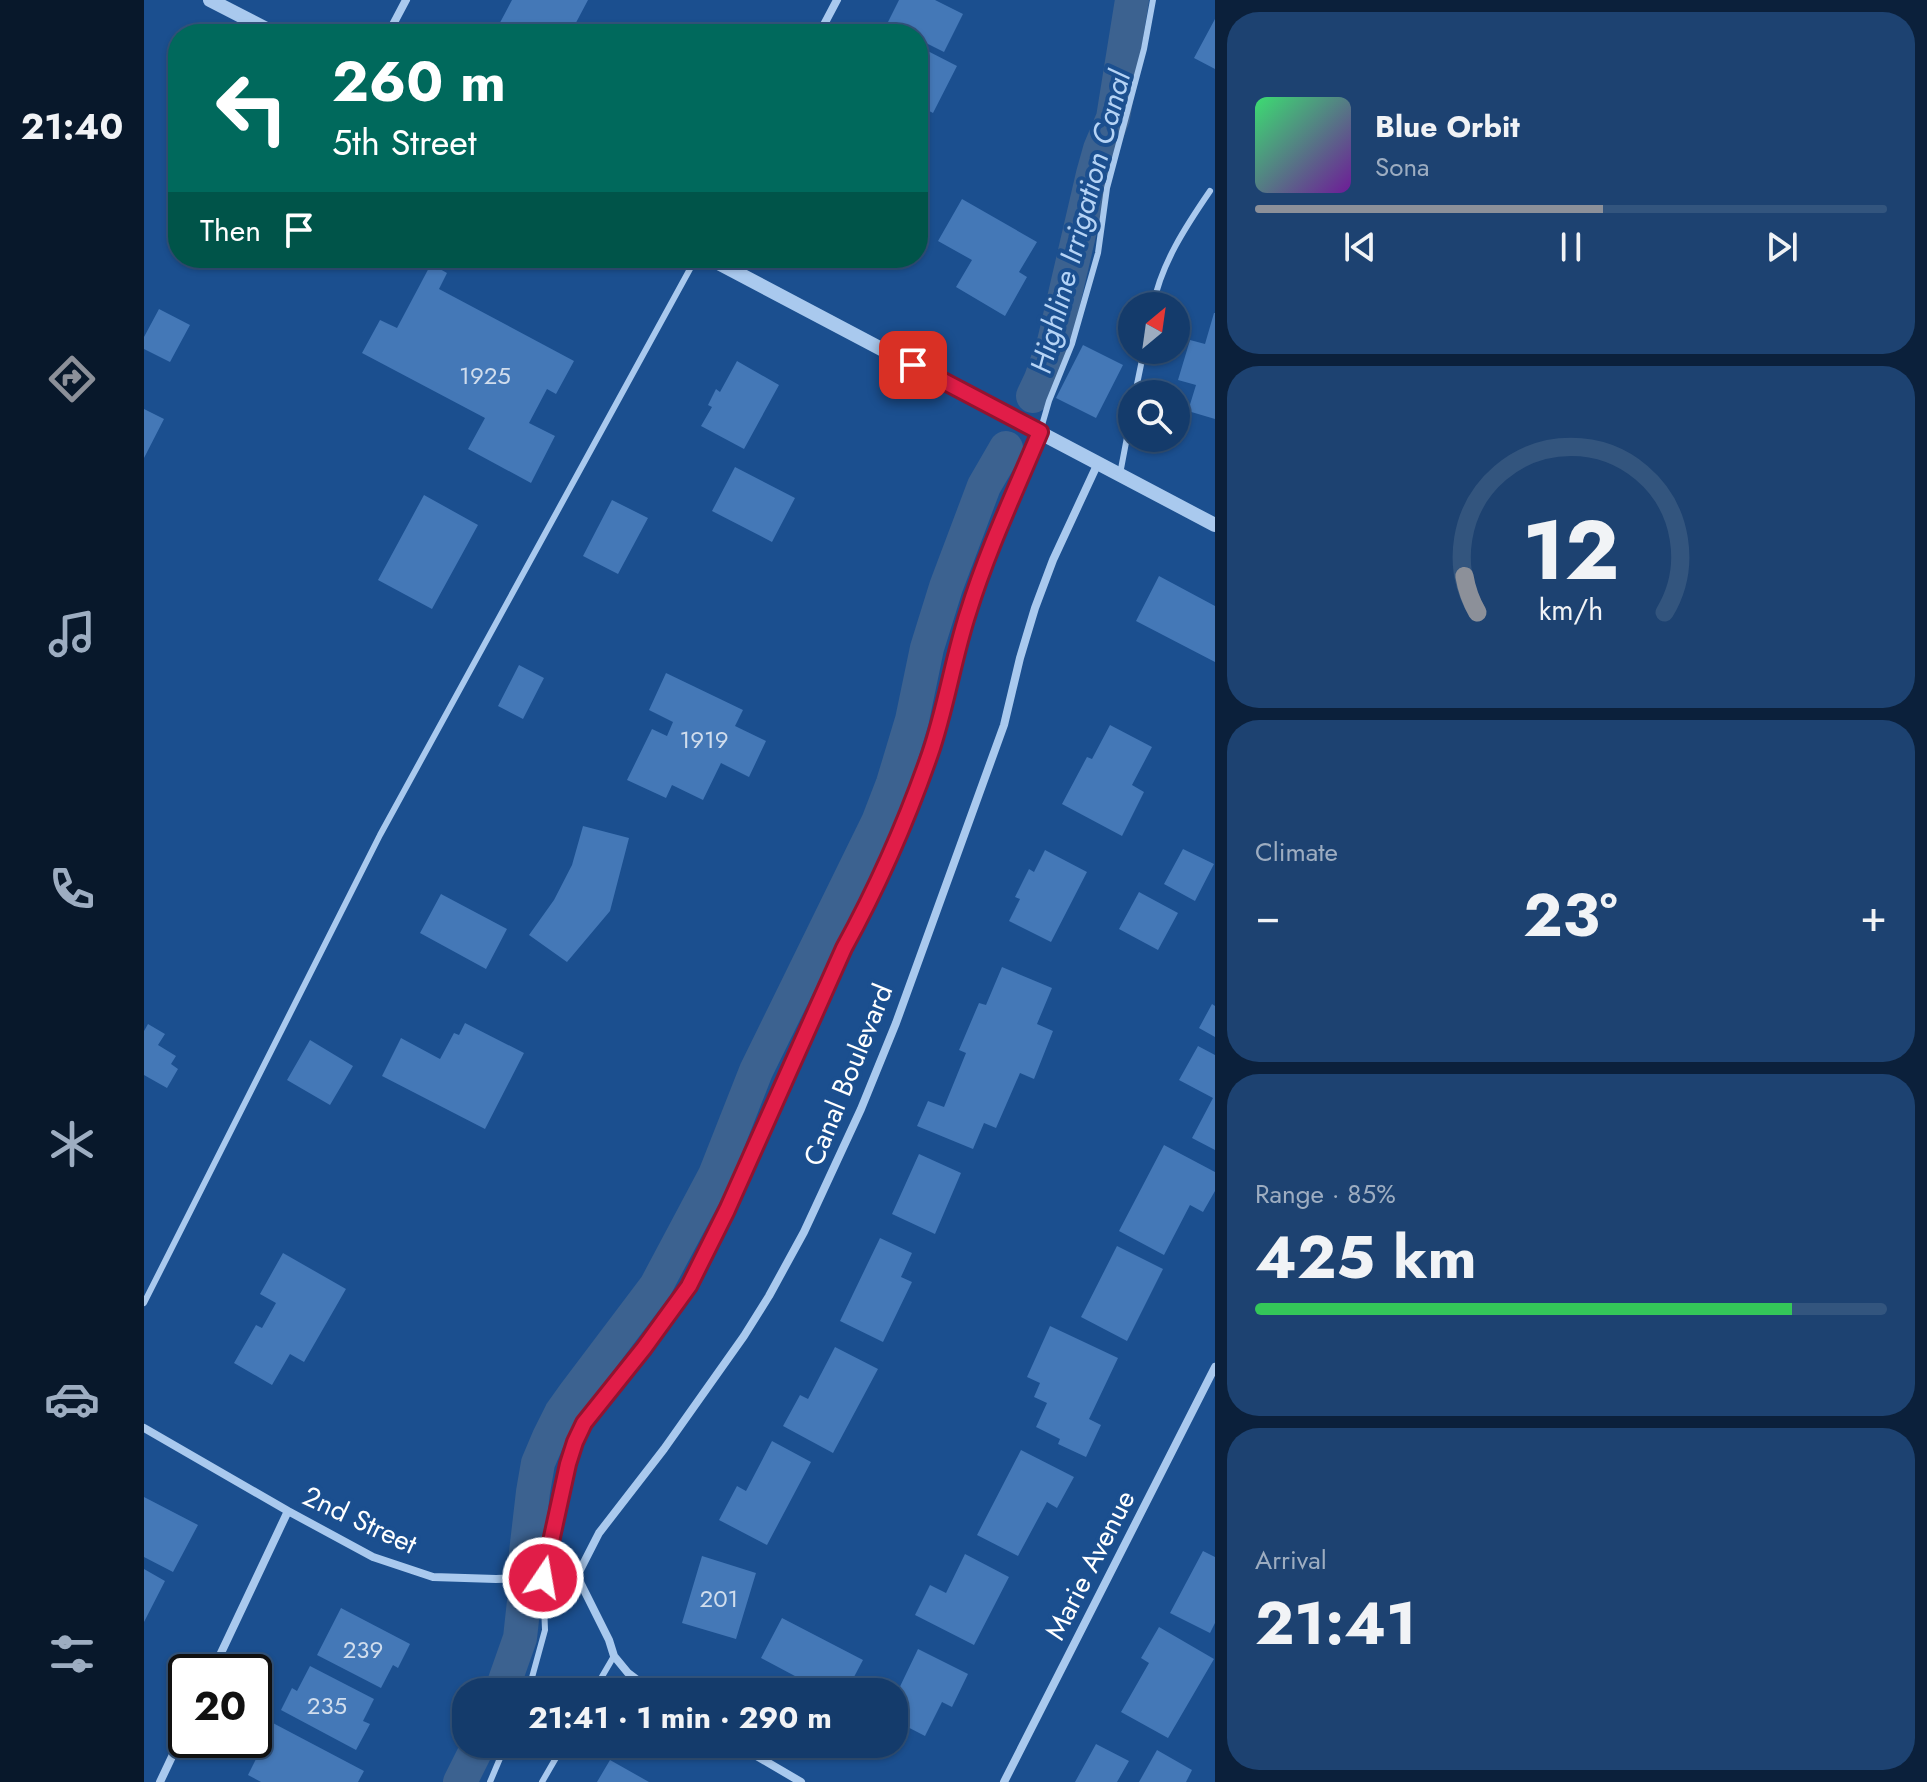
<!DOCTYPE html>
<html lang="en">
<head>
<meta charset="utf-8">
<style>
  :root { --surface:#143b6b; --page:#1d4271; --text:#f1f3f6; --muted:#9dadc1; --line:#33557e; --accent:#8c9099 }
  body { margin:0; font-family:Jost,sans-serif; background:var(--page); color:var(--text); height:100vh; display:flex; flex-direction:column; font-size:30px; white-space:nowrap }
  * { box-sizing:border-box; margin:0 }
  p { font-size:26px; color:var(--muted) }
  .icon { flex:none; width:44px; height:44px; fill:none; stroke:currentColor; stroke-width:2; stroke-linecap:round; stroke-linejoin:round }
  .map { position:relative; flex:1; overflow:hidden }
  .side { display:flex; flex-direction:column; gap:12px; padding:12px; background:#0b203b; width:712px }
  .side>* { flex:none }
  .top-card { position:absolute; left:24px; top:24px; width:760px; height:244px; border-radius:32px; box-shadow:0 2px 6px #0004,0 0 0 2px var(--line); background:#00695c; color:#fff; overflow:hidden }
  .needle { width:52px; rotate:29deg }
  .controls { position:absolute; left:974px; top:292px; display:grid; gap:16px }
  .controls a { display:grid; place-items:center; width:72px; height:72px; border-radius:50%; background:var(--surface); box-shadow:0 2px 6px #0004,0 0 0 2px var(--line); font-size:40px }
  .speed { position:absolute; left:24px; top:1654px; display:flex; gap:16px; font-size:40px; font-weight:700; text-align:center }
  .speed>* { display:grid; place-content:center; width:104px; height:104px; border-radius:50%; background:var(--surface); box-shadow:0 2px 6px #0004,0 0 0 2px var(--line); line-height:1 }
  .speed .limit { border:4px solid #111; border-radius:12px; background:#fff; color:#111 }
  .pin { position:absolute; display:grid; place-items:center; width:68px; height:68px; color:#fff; margin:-34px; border-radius:16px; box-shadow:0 4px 12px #0006 }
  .me { position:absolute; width:88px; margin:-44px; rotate:12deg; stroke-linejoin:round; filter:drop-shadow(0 0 6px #0008) }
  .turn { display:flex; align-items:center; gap:28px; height:168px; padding:0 32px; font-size:36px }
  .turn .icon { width:104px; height:104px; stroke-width:2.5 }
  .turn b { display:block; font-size:56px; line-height:68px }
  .then { display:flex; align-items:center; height:76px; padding:0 32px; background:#0003; gap:16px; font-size:30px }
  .big { font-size:60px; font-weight:700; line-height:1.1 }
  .side .card { flex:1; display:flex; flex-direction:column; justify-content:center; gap:12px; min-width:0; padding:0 28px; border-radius:32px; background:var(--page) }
  .side .dial { align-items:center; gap:0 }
  .dial svg { height:208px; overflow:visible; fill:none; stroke:var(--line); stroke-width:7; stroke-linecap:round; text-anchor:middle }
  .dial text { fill:var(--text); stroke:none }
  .song { display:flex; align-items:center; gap:24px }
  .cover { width:96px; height:96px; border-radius:12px; background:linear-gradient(135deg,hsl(140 70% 55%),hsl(280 70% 35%)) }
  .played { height:8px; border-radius:4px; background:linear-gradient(90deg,var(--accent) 55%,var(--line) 55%) }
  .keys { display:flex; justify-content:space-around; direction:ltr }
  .heat { display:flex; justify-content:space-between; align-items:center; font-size:44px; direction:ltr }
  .charge { height:12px; border-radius:6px; background:linear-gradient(90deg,#34c759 85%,var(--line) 0) }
  .trip { position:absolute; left:308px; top:1678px; width:456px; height:80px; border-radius:32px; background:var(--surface); box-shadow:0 2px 6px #0004,0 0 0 2px var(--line); font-weight:700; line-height:80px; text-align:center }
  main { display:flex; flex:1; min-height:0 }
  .dock { display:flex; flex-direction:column; width:144px; justify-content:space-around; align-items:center; background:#08182b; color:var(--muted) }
  .dock .icon { width:56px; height:56px }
  .dock .selected { color:var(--accent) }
  .dock b { font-size:36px; color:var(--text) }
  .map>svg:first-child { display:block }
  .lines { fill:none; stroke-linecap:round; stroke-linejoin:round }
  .canal { stroke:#3c6290; stroke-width:34 }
  .building { fill:#4478b7 }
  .service { stroke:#a9c9ee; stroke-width:6 }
  .minor { stroke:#a9c9ee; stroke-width:8 }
  .tertiary { stroke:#a9c9ee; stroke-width:14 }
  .route-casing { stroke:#92132f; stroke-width:20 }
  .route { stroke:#e11d48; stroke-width:14 }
  .labels { text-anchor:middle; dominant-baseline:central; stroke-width:8; stroke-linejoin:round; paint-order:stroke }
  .number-label { font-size:24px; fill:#d0dded }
  .street-label { font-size:28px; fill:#fff; stroke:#1b4f8f }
  .water-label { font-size:30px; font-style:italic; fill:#b5d3f5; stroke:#1b4f8f }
</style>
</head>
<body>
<main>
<nav class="dock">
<b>21:40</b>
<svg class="icon selected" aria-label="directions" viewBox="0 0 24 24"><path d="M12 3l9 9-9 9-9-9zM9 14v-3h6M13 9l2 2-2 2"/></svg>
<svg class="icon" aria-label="music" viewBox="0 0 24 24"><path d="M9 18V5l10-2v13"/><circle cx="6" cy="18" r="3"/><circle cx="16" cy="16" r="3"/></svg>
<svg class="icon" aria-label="phone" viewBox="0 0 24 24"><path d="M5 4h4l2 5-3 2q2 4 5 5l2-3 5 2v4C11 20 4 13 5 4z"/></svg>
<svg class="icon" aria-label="climate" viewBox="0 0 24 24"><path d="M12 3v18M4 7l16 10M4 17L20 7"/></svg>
<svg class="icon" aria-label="car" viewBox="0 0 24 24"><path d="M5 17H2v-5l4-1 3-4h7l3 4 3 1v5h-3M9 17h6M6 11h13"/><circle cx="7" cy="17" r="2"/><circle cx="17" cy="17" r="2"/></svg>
<svg class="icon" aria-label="filters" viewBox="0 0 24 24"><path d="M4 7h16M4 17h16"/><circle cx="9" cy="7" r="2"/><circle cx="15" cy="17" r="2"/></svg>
</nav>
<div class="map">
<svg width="1071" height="1782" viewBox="0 0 1071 1782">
  <rect width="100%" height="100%" fill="#1b4f8f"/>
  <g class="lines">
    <path class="canal" d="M889,396L897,379L910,342L949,174L956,149L969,118L988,0
      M357,1692L376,1638L381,1592V1561L389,1492L394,1463L405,1437L417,1413L432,1392L512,1286L571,1175L612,1071L734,822L749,783L768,720L783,648L802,587L840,486L862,448
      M316,1782L335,1744"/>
  </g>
  <path class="building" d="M368,0H444L426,34H350Z
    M755,0H791L819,14L800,52L774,39V34H764L743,24Z
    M1071,19V69L1050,58Z
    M774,46L813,66L789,113L774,105Z
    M818,199L893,242L875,272L883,277L861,316L812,287L828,260L794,241Z
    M108,258H125L121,265Z
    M287,264L303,273L295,289L430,361L412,394L403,389L385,423L411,436L387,483L324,449L341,418L218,353L236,320L253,328Z
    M15,309L46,325L26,362L0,349V337Z
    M1070,313H1071V419L1044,411L1052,385L1034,380L1046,340L1061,344Z
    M939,345L979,365L952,418L912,398Z
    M593,361L635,385L600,449L557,426L568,407L564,405L572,389L576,392Z
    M0,409L20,419L0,458Z
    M591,467L651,498L628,542L568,511Z
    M280,495L334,525L288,609L234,580Z
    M468,500L504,518L474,574L439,556Z
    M1015,576L1071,606V662L992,621Z
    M375,665L400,678L379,719L354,706Z
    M522,673L599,710L591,726L622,741L605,777L577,763L559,800L528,785L522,798L483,780L508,729L523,736L529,722L505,710Z
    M966,725L1008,747L988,785L1000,792L978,836L918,804L943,757L948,759Z
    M439,826L485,838L466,911L423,962L385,935L410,900L428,865Z
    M1039,849L1070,864L1051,901L1020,884Z
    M901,850L943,872L907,942L865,921L876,899L871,897L885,869L890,872Z
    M995,892L1034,913L1014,950L975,929Z
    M297,894L363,929L342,969L276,933Z
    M858,967L908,988L893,1024L909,1031L890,1079L876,1073L852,1128L840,1123L829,1149L773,1126L784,1101L800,1107L822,1053L815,1050L835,1003L842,1005Z
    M1068,1004L1071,1006V1037L1055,1028Z
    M321,1023L380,1053L341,1129L238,1076L257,1038L296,1059L310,1033L315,1035Z
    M4,1024L21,1034L14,1045L32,1056L27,1064L34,1069L23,1088L0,1075V1031Z
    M166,1040L209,1066L186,1105L143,1080Z
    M1054,1046L1071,1055V1150L1048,1138L1069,1098L1035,1080Z
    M1020,1145L1071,1172V1191L1059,1212L1046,1205L1020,1255L975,1231Z
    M775,1154L817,1173L791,1234L748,1214Z
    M736,1238L768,1253L757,1277L768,1282L739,1342L696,1321Z
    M973,1246L1019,1269L983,1341L937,1317Z
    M139,1253L202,1289L160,1362L146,1354L128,1385L90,1363L112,1325L118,1328L132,1303L116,1294Z
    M906,1326L974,1358L945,1419L957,1425L942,1457L914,1444L916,1439L892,1427L903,1403L890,1397L896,1383L883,1377Z
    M691,1347L734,1369L689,1453L639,1426L656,1395L664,1399Z
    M628,1441L667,1462L623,1545L575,1520L593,1486L602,1491Z
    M877,1450L930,1477L913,1508L903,1502L874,1556L833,1535Z
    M0,1497L54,1525L29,1572L0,1557Z
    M1059,1551L1071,1557V1623L1066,1633L1026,1613Z
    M821,1554L865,1577L830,1645L771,1615L786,1585L802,1593Z
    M558,1556L612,1573L592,1639L538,1623Z
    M0,1569L21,1581L0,1622Z
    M197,1608L266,1644L254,1668L249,1665L237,1688L173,1655Z
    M638,1618L719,1660L702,1692H681L617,1658Z
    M1015,1627L1070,1659L1024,1738L977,1712L1005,1663L997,1658Z
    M774,1649L824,1674L808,1707L798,1702L781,1736L750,1720V1699Z
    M166,1666L230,1699L219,1721L226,1724L212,1750L137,1710L148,1688L153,1691Z
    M127,1722L220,1771L214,1782H117L104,1775L116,1751L113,1749Z
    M952,1744L985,1761L973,1782H931Z
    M1013,1750L1048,1770L1042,1782H995Z
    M466,1760L505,1782H453Z"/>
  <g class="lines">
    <path class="service" d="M1009,306C1017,264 1042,226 1066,191
      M991,394L1000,350
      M976,474L988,411
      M0,1303L236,835L552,258
      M384,1692L401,1630L399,1578L424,1464L431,1442L440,1423L500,1348L545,1286L583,1210L700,948L718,915L751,843L786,753L802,702L823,616L835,580L896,432L905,401L928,344L954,253L963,188L1000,49L1009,0
      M449,1692L470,1656
      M346,1782L362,1744
      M398,1782L420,1744"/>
    <path class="minor" d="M244,34L262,0
      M675,34L693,0
      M0,1428L144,1511L229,1557L289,1577L352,1579L433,1576
      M68,1672L144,1511
      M509,1692L484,1673L470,1656L465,1640L433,1576L455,1533L520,1449L600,1336L625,1296L660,1232L717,1109L752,1023L860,725L876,658L891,608L909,560L954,463
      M592,1744L657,1782
      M16,1782L42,1727
      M860,1782L1071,1367"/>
    <path class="tertiary" d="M66,0L132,34
      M565,258L1071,525"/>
  </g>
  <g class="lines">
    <defs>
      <path id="route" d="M399,1578L424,1464L431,1442L440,1423L500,1348L545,1286L583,1210L700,948C734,886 763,820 786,754C802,708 809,659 824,613C843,551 871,492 896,432L769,365"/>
    </defs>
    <use href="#route" class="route-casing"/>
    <use href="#route" class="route"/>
  </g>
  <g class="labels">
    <g class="number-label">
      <text x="341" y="375">1925</text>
      <text x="560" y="739">1919</text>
      <text x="575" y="1598">201</text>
      <text x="219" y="1649">239</text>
      <text x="183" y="1705">235</text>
    </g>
    <g class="street-label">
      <text transform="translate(704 1075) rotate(-68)">Canal Boulevard</text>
      <text transform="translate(216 1520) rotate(25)">2nd Street</text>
      <text transform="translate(946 1565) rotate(-63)">Marie Avenue</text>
    </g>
    <g class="water-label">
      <text transform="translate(936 222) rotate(-75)">Highline Irrigation Canal</text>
    </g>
  </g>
</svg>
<div class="controls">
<a><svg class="needle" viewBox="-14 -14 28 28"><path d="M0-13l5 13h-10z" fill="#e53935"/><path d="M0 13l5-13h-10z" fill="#9dadc1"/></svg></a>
<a><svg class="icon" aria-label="search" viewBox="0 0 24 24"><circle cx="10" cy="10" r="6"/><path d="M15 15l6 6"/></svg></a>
</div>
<div class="speed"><div class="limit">20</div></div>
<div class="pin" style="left:769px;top:365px;background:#d93025"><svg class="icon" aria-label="arrive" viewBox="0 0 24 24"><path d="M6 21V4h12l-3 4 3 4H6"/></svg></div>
<svg class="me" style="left:399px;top:1578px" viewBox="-20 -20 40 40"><circle r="17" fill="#e11d48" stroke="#fff" stroke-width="3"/><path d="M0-11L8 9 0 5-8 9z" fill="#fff"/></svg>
<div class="trip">21:41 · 1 min · 290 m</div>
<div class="top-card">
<div class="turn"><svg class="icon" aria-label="left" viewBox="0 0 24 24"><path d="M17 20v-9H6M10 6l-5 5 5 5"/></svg><div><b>260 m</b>5th Street</div></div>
<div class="then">Then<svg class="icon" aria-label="arrive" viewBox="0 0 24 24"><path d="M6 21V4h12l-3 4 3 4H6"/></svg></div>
</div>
</div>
<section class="side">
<div class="card">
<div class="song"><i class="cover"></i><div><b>Blue Orbit</b><p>Sona</p></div></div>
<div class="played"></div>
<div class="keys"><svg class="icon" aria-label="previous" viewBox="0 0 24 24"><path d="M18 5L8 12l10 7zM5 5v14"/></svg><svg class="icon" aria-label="pause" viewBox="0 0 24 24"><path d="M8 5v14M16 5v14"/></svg><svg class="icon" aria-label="next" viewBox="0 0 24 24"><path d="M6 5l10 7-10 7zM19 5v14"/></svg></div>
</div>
<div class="card dial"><svg viewBox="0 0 100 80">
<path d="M14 69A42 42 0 1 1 86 69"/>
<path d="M14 69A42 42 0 0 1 9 55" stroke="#8c9099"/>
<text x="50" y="56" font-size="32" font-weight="700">12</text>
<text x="50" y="72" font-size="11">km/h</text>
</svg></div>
<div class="card"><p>Climate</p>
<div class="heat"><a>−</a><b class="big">23°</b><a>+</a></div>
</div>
<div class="card"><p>Range · 85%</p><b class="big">425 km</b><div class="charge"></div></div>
<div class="card"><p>Arrival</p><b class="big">21:41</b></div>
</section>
</main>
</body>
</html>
